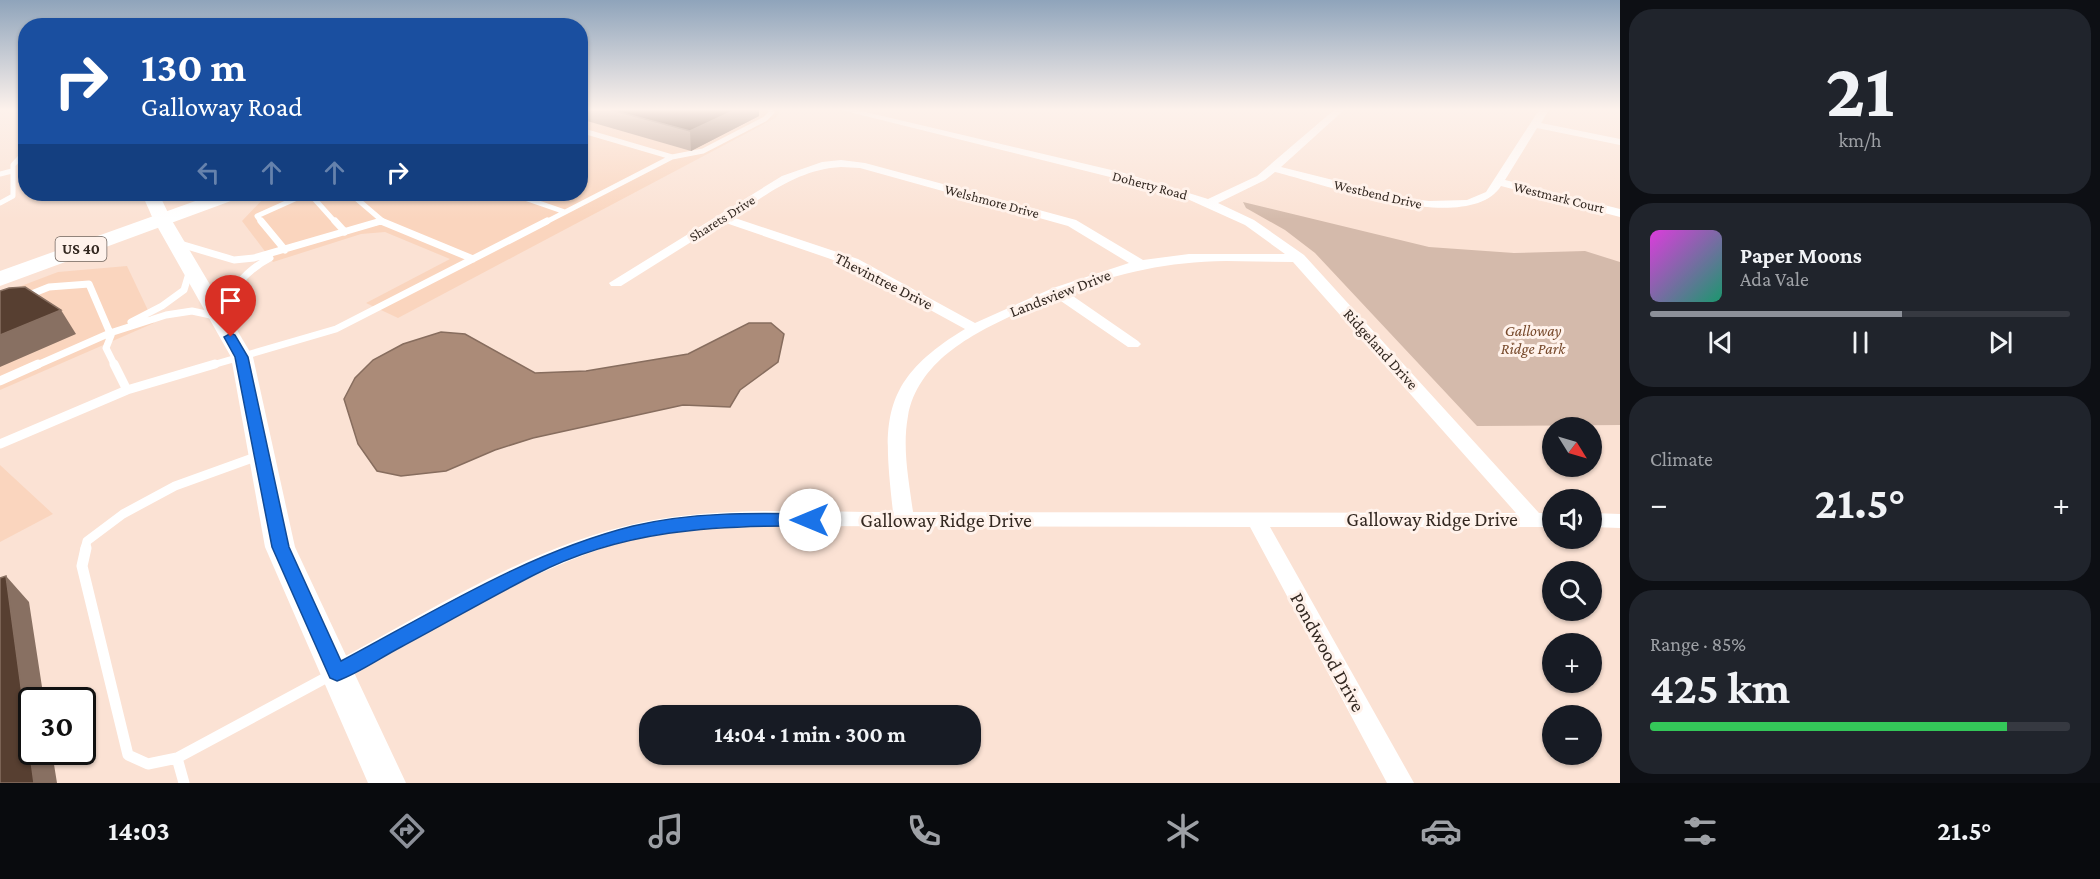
<!DOCTYPE html>
<html lang="en">
<head>
<meta charset="utf-8">
<style>
  :root { --surface:#171b24; --page:#20242c; --text:#f1f3f6; --muted:#9ea1a6; --line:#363941; --accent:#8c9099 }
  body { margin:0; font-family:"Crimson Pro",serif; background:var(--page); color:var(--text); height:100vh; display:flex; flex-direction:column; font-size:22px; white-space:nowrap }
  * { box-sizing:border-box; margin:0 }
  p { font-size:20px; color:var(--muted) }
  .icon { flex:none; width:33px; height:33px; fill:none; stroke:currentColor; stroke-width:2; stroke-linecap:round; stroke-linejoin:round }
  .map { position:relative; flex:1; overflow:hidden }
  .side { display:flex; flex-direction:column; gap:9px; padding:9px; background:#0d0f14; width:480px }
  .side>* { flex:none }
  .hud { position:absolute; left:18px; top:18px; width:570px; height:183px; border-radius:24px; box-shadow:0 2px 4px #0004; background:#1a4fa0; color:#fff; overflow:hidden }
  .needle { width:39px; rotate:127deg }
  .fabs { position:absolute; left:1542px; top:417px; display:grid; gap:12px }
  .fabs a { display:grid; place-items:center; width:60px; height:60px; border-radius:50%; background:var(--surface); box-shadow:0 2px 4px #0004; font-size:30px }
  .speed { position:absolute; left:18px; top:687px; display:flex; gap:12px; font-size:30px; font-weight:700; text-align:center }
  .speed>* { display:grid; place-content:center; width:78px; height:78px; border-radius:50%; background:var(--surface); box-shadow:0 2px 4px #0004; line-height:1 }
  .speed .limit { border:3px solid #111; border-radius:9px; background:#fff; color:#111 }
  .pin { position:absolute; display:grid; place-items:center; width:51px; height:51px; color:#fff; margin:-62px -26px; border-radius:50% 50% 50% 0; rotate:-45deg; box-shadow:0 0 6px #0007 }
  .pin .icon { rotate:45deg }
  .me { position:absolute; width:66px; margin:-33px; rotate:270deg; stroke-linejoin:round; filter:drop-shadow(0 0 4px #0008) }
  .turn { display:flex; align-items:center; gap:21px; height:126px; padding:0 24px; font-size:27px }
  .turn .icon { width:78px; height:78px; stroke-width:2.5 }
  .turn b { display:block; font-size:42px; line-height:51px }
  .lanes { display:flex; align-items:center; height:57px; padding:0 24px; background:#0003; justify-content:center; gap:30px; direction:ltr }
  .lanes .off { opacity:.35 }
  .big { font-size:45px; font-weight:700; line-height:1.1 }
  .side .widget { flex:1; display:flex; flex-direction:column; justify-content:center; gap:9px; min-width:0; padding:0 21px; border-radius:24px; background:var(--page) }
  .side .dial { align-items:center; gap:0 }
  .dial b { font-size:78px; line-height:1 }
  .song { display:flex; align-items:center; gap:18px }
  .cover { width:72px; height:72px; border-radius:9px; background:linear-gradient(135deg,hsl(300 70% 55%),hsl(160 70% 35%)) }
  .played { height:6px; border-radius:3px; background:linear-gradient(90deg,var(--accent) 60%,var(--line) 60%) }
  .keys { display:flex; justify-content:space-around; direction:ltr }
  .heat { display:flex; justify-content:space-between; align-items:center; font-size:33px; direction:ltr }
  .charge { height:9px; border-radius:4px; background:linear-gradient(90deg,#34c759 85%,var(--line) 0) }
  .trip { position:absolute; left:639px; top:705px; width:342px; height:60px; border-radius:24px; background:var(--surface); box-shadow:0 2px 4px #0004; font-weight:700; line-height:60px; text-align:center }
  .menu { display:flex; height:96px; justify-content:space-around; align-items:center; background:#090b0e; color:var(--muted) }
  .menu .icon { width:42px; height:42px }
  .menu .selected { color:var(--accent) }
  .menu b { font-size:27px; color:var(--text) }
  main { display:flex; flex:1; min-height:0 }
  .map>svg:first-child { display:block }
  .built { fill:#fad5be }
  .green { fill:#d4baab }
  .water { fill:#ab8b78; stroke:#876d5e; stroke-width:1.5 }
  .lines { fill:none; stroke-linecap:round; stroke-linejoin:round }
  .lane-far3 { stroke:#fff; stroke-width:5 }
  .lane-far2 { stroke:#fff; stroke-width:7 }
  .lane-far1 { stroke:#fff; stroke-width:9 }
  .lane { stroke:#fff; stroke-width:11 }
  .street { fill:#fff; fill-rule:evenodd }
  .secondary { fill:#fff; fill-rule:evenodd }
  .primary { fill:#fff; fill-rule:evenodd }
  .wall { fill:#a99082 }
  .shaded-wall { fill:#887062 }
  .building { fill:#573f31; stroke:#887062; stroke-width:1.5 }
  .route { fill:#1a73e8; stroke:#114b97; stroke-width:1.5 }
  .labels { text-anchor:middle; dominant-baseline:central; stroke-width:6; stroke-linejoin:round; paint-order:stroke }
  .far-street-label { font-size:14px; fill:#332821; stroke:#fff2eb }
  .shield { fill:#fff2eb; stroke:#70655e; stroke-width:1.5 }
  .shield-label { font-size:15px; font-weight:bold; fill:#332821 }
  .street-label { font-size:16px; fill:#332821; stroke:#fff2eb }
  .park-label { font-size:16px; font-style:italic; fill:#77492b; stroke:#fff2eb }
  .near-street-label { font-size:20px; fill:#332821; stroke:#fff2eb }
</style>
</head>
<body>
<main>
<div class="map">
<svg width="1620" height="783" viewBox="0 0 1620 783">
  <rect width="100%" height="100%" fill="#fbe2d4"/>
  <path class="built" d="M581,110H780L777,117L398,318L366,303L450,259L385,232L361,234L273,262L242,221L263,199L277,194H580Z
    M127,266L154,323L0,390V294L58,272Z
    M0,465L53,514L0,542Z"/>
  <path class="green" d="M1243,202L1429,247L1514,253L1585,251L1620,262V425L1477,426L1315,253L1285,230L1246,208Z"/>
  <path class="water" d="M749,323H771L784,334L778,362L740,390L730,407L683,405L533,438L495,450L446,471L401,476L377,471L358,444L344,399L355,378L373,360L403,344L441,332L465,334L535,373L586,371L688,354Z"/>
  <g class="lines">
    <path class="lane-far3" d="M672,157L703,151L765,119L772,112L770,110
      M0,174L12,171
      M310,194L336,223
      M351,194L385,223
      M513,194L565,212
      M0,203L13,196V165L26,151
      M262,223L257,216L306,194
      M376,223L381,221
      M544,223L672,157L580,130"/>
    <path class="lane-far2" d="M261,221L285,250
      M335,221L345,232
      M381,221L473,259
      M177,243L234,260L254,258L381,221
      M24,297L49,287L89,284L110,333L35,366
      M131,322L162,306L184,290L190,270
      M110,333L166,315L192,311L220,317C232,290 243,272 270,258
      M112,333L106,348L115,366
      M209,366L336,329L547,221"/>
    <path class="lane-far1" d="M114,364L127,390
      M0,381L38,364
      M0,444L127,390L215,364
      M85,549L87,541L123,514L175,486L258,456"/>
    <path class="lane" d="M86,548L82,566L128,755L148,764L177,758L331,675
      M177,758L184,783"/>
    <path class="street" d="M841,110H857L1124,173L1208,199L1257,176L1334,110H1344L1281,167L1405,198L1429,201L1467,200L1486,192L1539,110H1549L1541,123L1620,139V145L1537,128L1505,180L1620,209V217L1501,186C1468,237 1324,184 1275,172L1265,180L1218,203L1254,220L1304,255L1539,513H1552V527H1270L1414,783H1387L1250,527L737,526C702,529 666,530 633,539C530,567 438,628 345,679L337,682L329,679L325,672L329,665C429,612 531,545 643,522C725,506 811,512 893,512C883,421 879,381 965,329L848,265L723,222L621,286H611L609,283L782,176L822,162L841,160L865,163L1076,220L1143,260L1189,254H1285L1245,225L1183,197L1118,179ZM841,167L860,168L1068,226L1129,263L1053,288L975,323L858,259L732,217C766,195 799,169 841,167ZM1226,261L1293,262L1516,513L913,512C909,481 902,448 908,416C920,349 1000,321 1055,297L1128,347H1138L1141,344L1138,341L1067,292C1122,272 1167,262 1226,261Z
      M1592,513L1620,514V528L1592,527Z"/>
    <path class="secondary" d="M142,194H159L171,219L253,357L295,547L406,783H368L265,547L231,357L153,219Z"/>
    <path class="primary" d="M215,194H242L239,198L0,286V271Z"/>
  </g>
  <path class="wall" d="M580,110H759V116L691,151L580,119Z"/>
  <path class="shaded-wall" d="M735,110H759V116L691,151L690,131Z
    M61,310L76,334L0,367V335Z
    M6,576L29,602L44,700H32V752H52L57,783H34Z"/>
  <path class="building" d="M611,110H735L690,131Z
    M25,287L61,310L0,335V291L9,288Z
    M6,576L34,783H0V578Z"/>
  <linearGradient id="sky" x2="0" y2="1"><stop stop-color="#8fa4bb"/><stop offset="0.5" stop-color="#fdf2ec"/><stop offset="1" stop-color="#fdf2ec" stop-opacity="0"/></linearGradient>
  <rect width="1620" height="219" fill="url(#sky)"/>
  <path class="route" d="M231,333L235,335L248,357L289,547L341,661C435,611 529,552 633,526C691,512 751,513 810,514L815,516L818,520L815,524L810,526C714,525 621,530 534,575C489,598 446,623 401,647C380,658 359,673 337,681L330,678L272,547L235,357L224,337Z"/>
  <g class="labels">
    <g class="far-street-label">
      <text transform="translate(1150 185) rotate(15)">Doherty Road</text>
      <text transform="translate(1378 194) rotate(13)">Westbend Drive</text>
      <text transform="translate(1559 197) rotate(14)">Westmark Court</text>
      <text transform="translate(992 201) rotate(15)">Welshmore Drive</text>
      <text transform="translate(722 218) rotate(-32)">Sharets Drive</text>
    </g>
    <rect class="shield" x="55.5" y="237" width="51" height="24" rx="4.5"/>
    <g class="shield-label">
      <text x="81" y="249">US 40</text>
    </g>
    <g class="street-label">
      <text transform="translate(884 281) rotate(27)">Thevintree Drive</text>
      <text transform="translate(1060 293) rotate(-21)">Landsview Drive</text>
      <text transform="translate(1381 349) rotate(48)">Ridgeland Drive</text>
    </g>
    <g class="park-label">
      <text x="1533" y="330">Galloway<tspan x="1533" dy="18">Ridge Park</tspan></text>
    </g>
    <g class="near-street-label">
      <text x="1432" y="519">Galloway Ridge Drive</text>
      <text x="946" y="520">Galloway Ridge Drive</text>
      <text transform="translate(1328 652) rotate(61)">Pondwood Drive</text>
    </g>
  </g>
</svg>
<div class="fabs">
<a><svg class="needle" viewBox="-14 -14 28 28"><path d="M0-13l5 13h-10z" fill="#e53935"/><path d="M0 13l5-13h-10z" fill="#9ea1a6"/></svg></a>
<a><svg class="icon" aria-label="sound" viewBox="0 0 24 24"><path d="M4 9h4l5-4v14l-5-4H4zM17 9q2 3 0 6"/></svg></a>
<a><svg class="icon" aria-label="search" viewBox="0 0 24 24"><circle cx="10" cy="10" r="6"/><path d="M15 15l6 6"/></svg></a>
<a>+</a>
<a>−</a>
</div>
<div class="speed"><div class="limit">30</div></div>
<div class="pin" style="left:231px;top:337px;background:#d93025"><svg class="icon" aria-label="arrive" viewBox="0 0 24 24"><path d="M6 21V4h12l-3 4 3 4H6"/></svg></div>
<svg class="me" style="left:810px;top:520px" viewBox="-20 -20 40 40"><circle r="19" fill="#fff"/><path d="M0-13L10 11 0 6-10 11z" fill="#1a73e8"/></svg>
<div class="trip">14:04 · 1 min · 300 m</div>
<div class="hud">
<div class="turn"><svg class="icon" aria-label="right" viewBox="0 0 24 24"><path d="M7 20v-9h11M14 6l5 5-5 5"/></svg><div><b>130 m</b>Galloway Road</div></div>
<div class="lanes"><svg class="icon off" aria-label="left" viewBox="0 0 24 24"><path d="M17 20v-9H6M10 6l-5 5 5 5"/></svg><svg class="icon off" aria-label="ahead" viewBox="0 0 24 24"><path d="M12 20V5M6 11l6-6 6 6"/></svg><svg class="icon off" aria-label="ahead" viewBox="0 0 24 24"><path d="M12 20V5M6 11l6-6 6 6"/></svg><svg class="icon" aria-label="right" viewBox="0 0 24 24"><path d="M7 20v-9h11M14 6l5 5-5 5"/></svg></div>
</div>
</div>
<section class="side">
<div class="widget dial"><b>21</b><p>km/h</p></div>
<div class="widget">
<div class="song"><i class="cover"></i><div><b>Paper Moons</b><p>Ada Vale</p></div></div>
<div class="played"></div>
<div class="keys"><svg class="icon" aria-label="previous" viewBox="0 0 24 24"><path d="M18 5L8 12l10 7zM5 5v14"/></svg><svg class="icon" aria-label="pause" viewBox="0 0 24 24"><path d="M8 5v14M16 5v14"/></svg><svg class="icon" aria-label="next" viewBox="0 0 24 24"><path d="M6 5l10 7-10 7zM19 5v14"/></svg></div>
</div>
<div class="widget"><p>Climate</p>
<div class="heat"><a>−</a><b class="big">21.5°</b><a>+</a></div>
</div>
<div class="widget"><p>Range · 85%</p><b class="big">425 km</b><div class="charge"></div></div>
</section>
</main>
<nav class="menu">
<b>14:03</b>
<svg class="icon selected" aria-label="directions" viewBox="0 0 24 24"><path d="M12 3l9 9-9 9-9-9zM9 14v-3h6M13 9l2 2-2 2"/></svg>
<svg class="icon" aria-label="music" viewBox="0 0 24 24"><path d="M9 18V5l10-2v13"/><circle cx="6" cy="18" r="3"/><circle cx="16" cy="16" r="3"/></svg>
<svg class="icon" aria-label="phone" viewBox="0 0 24 24"><path d="M5 4h4l2 5-3 2q2 4 5 5l2-3 5 2v4C11 20 4 13 5 4z"/></svg>
<svg class="icon" aria-label="climate" viewBox="0 0 24 24"><path d="M12 3v18M4 7l16 10M4 17L20 7"/></svg>
<svg class="icon" aria-label="car" viewBox="0 0 24 24"><path d="M5 17H2v-5l4-1 3-4h7l3 4 3 1v5h-3M9 17h6M6 11h13"/><circle cx="7" cy="17" r="2"/><circle cx="17" cy="17" r="2"/></svg>
<svg class="icon" aria-label="filters" viewBox="0 0 24 24"><path d="M4 7h16M4 17h16"/><circle cx="9" cy="7" r="2"/><circle cx="15" cy="17" r="2"/></svg>
<b>21.5°</b>
</nav>
</body>
</html>
